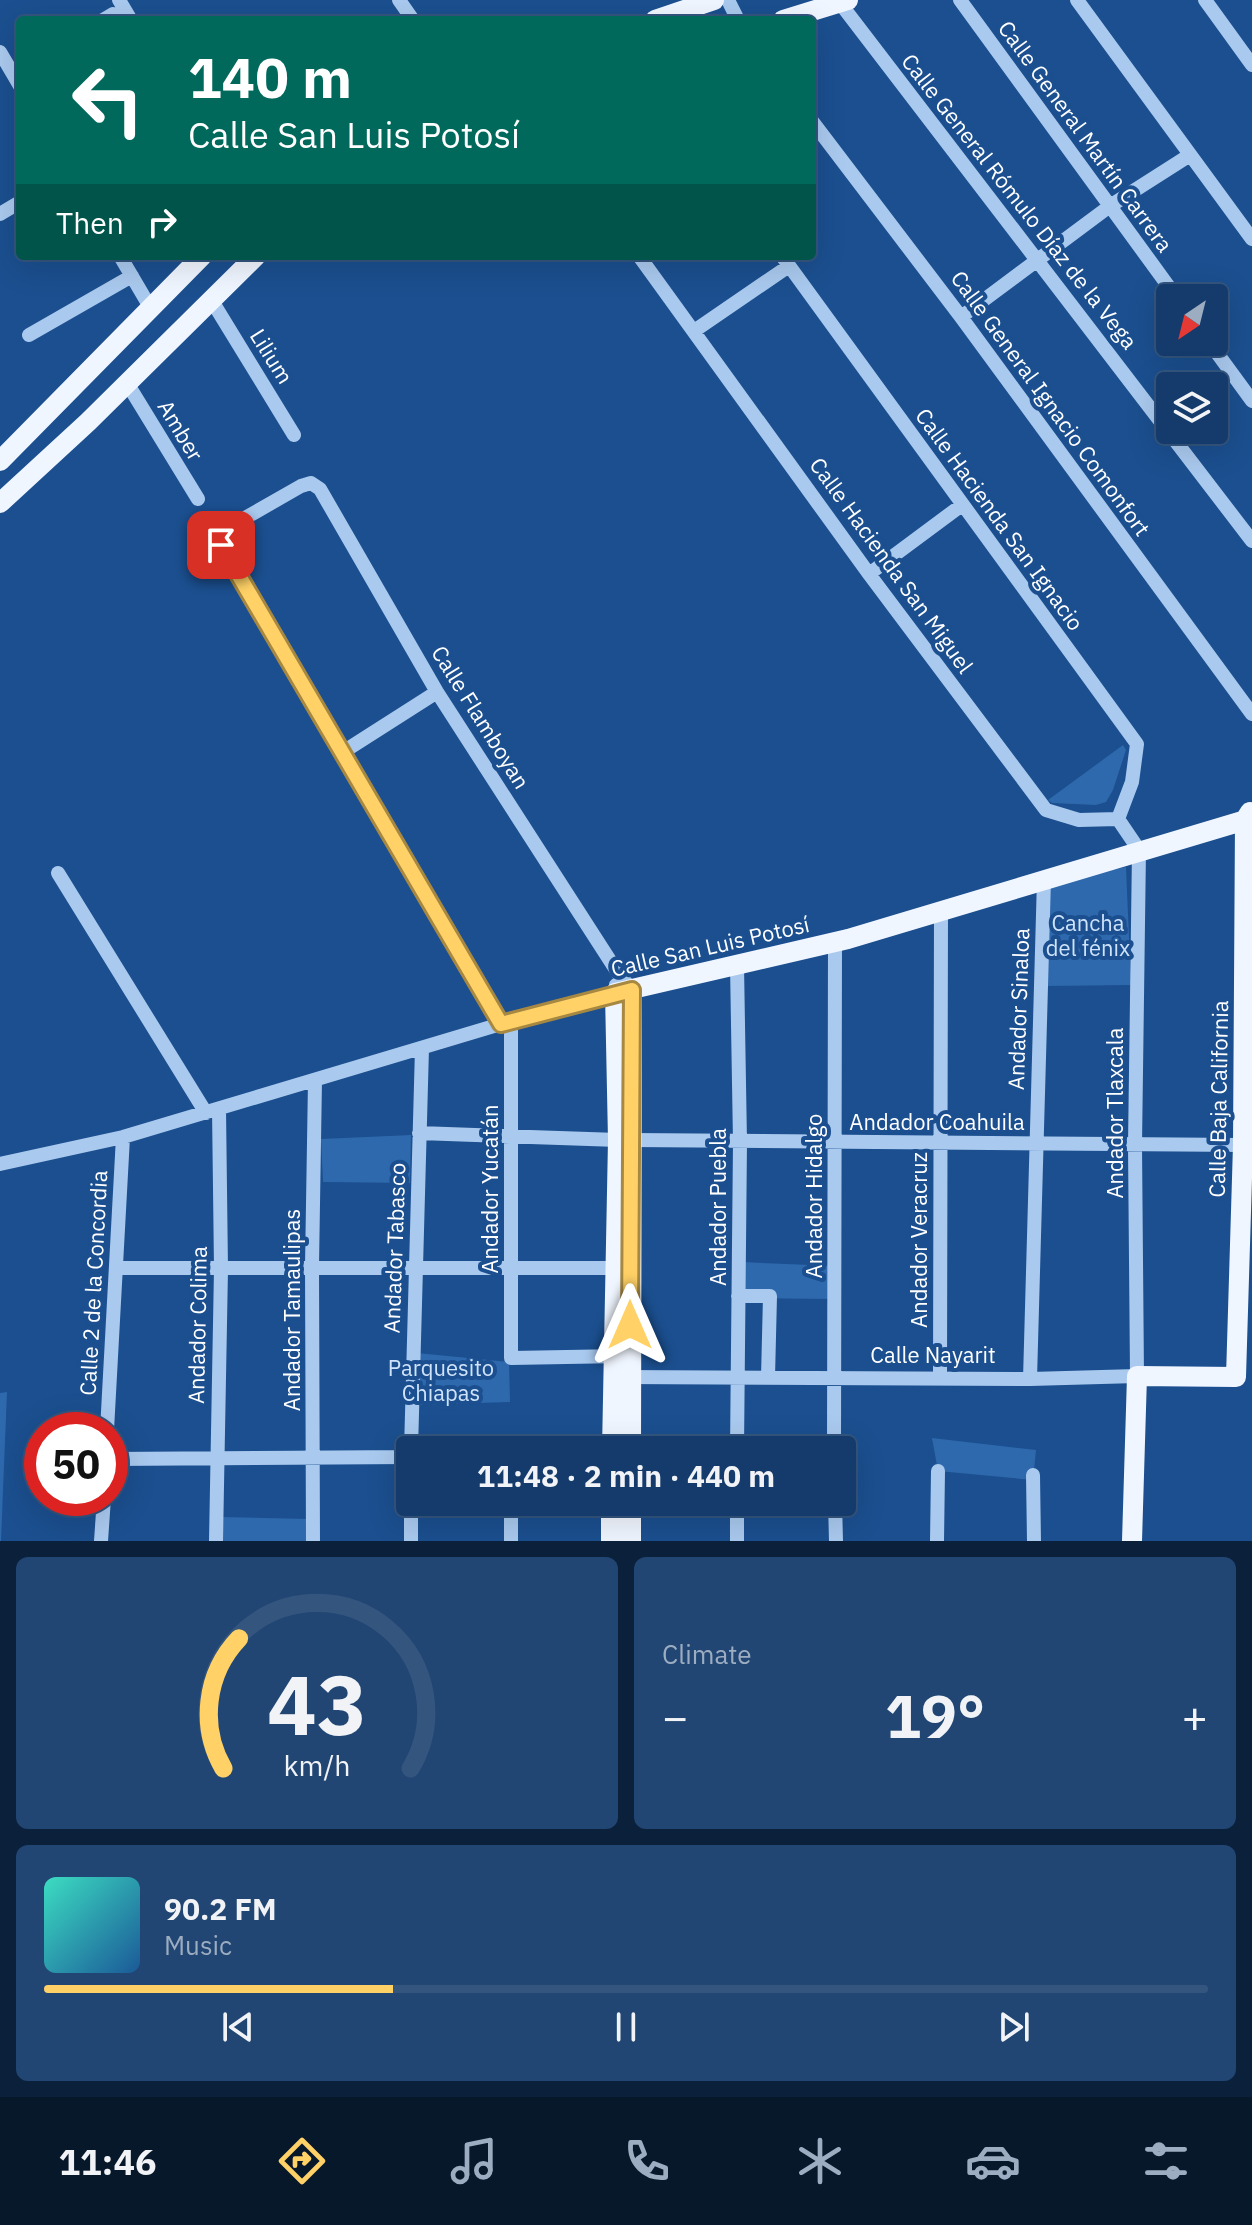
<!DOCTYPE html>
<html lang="en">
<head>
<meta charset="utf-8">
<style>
  :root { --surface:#143b6b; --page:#214673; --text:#f1f3f6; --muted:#9dadc1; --line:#33557e; --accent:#ffd166 }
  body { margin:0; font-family:"IBM Plex Sans",sans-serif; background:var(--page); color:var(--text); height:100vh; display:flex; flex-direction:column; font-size:30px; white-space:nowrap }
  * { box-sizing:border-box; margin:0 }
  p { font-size:26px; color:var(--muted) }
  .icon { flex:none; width:44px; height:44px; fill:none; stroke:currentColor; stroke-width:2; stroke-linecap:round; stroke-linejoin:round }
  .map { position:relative; height:1541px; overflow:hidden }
  .details { display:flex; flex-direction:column; gap:16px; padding:16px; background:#0b203b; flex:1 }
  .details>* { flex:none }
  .guide { position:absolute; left:16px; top:16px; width:800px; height:244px; border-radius:8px; box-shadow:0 8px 32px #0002,0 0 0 2px var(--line); background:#00695c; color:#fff; overflow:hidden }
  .needle { width:52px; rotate:215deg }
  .tools { position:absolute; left:1156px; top:284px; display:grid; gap:16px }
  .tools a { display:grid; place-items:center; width:72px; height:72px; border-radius:8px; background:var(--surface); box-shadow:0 8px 32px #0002,0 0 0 2px var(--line); font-size:40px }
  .speed { position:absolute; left:24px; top:1412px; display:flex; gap:16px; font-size:40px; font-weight:700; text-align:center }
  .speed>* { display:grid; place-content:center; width:104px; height:104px; border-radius:50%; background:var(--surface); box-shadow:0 8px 32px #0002,0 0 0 2px var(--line); line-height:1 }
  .speed .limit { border:12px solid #d22; background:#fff; color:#111 }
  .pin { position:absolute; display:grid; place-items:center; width:68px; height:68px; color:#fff; margin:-34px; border-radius:16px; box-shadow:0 4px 12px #0006 }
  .me { position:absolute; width:88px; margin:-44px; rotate:0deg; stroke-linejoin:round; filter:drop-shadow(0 0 6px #0008) }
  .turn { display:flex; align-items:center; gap:28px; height:168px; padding:0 40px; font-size:36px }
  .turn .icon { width:104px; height:104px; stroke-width:2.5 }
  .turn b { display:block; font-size:56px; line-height:68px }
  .then { display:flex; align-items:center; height:76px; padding:0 40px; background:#0003; gap:16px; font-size:30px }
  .big { font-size:60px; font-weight:700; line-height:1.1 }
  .details .widget { flex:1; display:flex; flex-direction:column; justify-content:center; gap:12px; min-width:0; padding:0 28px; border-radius:12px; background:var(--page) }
  .details .dial { align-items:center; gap:0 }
  .dial svg { height:208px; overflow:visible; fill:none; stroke:var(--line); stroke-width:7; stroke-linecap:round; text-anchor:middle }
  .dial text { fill:var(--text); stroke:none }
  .song { display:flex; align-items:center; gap:24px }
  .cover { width:96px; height:96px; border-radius:12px; background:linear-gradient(135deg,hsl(170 70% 55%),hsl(210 70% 35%)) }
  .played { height:8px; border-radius:4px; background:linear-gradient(90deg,var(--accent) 30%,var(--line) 30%) }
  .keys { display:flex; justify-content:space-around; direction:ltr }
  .heat { display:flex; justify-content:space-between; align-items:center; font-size:44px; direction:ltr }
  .details .tiles { flex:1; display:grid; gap:16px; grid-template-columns:1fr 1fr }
  .widget:last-child { grid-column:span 2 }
  .trip { position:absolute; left:396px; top:1436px; width:460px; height:80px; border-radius:8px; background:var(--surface); box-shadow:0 8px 32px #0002,0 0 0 2px var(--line); font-weight:700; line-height:80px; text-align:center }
  .dock { display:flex; height:128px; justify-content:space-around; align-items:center; background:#08182b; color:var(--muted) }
  .dock .icon { width:56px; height:56px }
  .dock .active { color:var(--accent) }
  .dock b { font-size:36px; color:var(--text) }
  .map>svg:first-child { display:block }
  .green { fill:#2e69ad }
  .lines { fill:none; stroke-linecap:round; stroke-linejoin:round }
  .minor { stroke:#a9c9ee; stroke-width:14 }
  .major { stroke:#f0f6ff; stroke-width:20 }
  .route-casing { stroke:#a68842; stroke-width:20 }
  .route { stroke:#ffd166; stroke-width:14 }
  .labels { text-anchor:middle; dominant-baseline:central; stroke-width:8; stroke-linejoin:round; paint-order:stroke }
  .street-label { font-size:22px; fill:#fff; stroke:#1b4f8f }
  .park-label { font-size:22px; fill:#cfe3fa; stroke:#1b4f8f }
</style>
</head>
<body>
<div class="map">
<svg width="1252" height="1541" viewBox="0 0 1252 1541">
  <rect width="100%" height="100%" fill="#1b4f8f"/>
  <path class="green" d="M1123,745L1126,750L1113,790L1106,802L1096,805L1052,803L1048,800Z
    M1126,867L1131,985L1046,986L1049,884Z
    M411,1135L410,1183L323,1182L321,1139Z
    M741,1262L835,1266V1299L741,1298Z
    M417,1353L509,1362L510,1402L416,1405Z
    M7,1392L1,1541H0V1393Z
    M932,1438L1036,1450L1033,1480L938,1471Z
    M220,1517L308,1519L307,1541H219Z"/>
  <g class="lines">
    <path class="minor" d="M119,0L131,20
      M399,0L413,20
      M728,0L738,20
      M960,0L1177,298
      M1077,0L1252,239
      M1205,0L1252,65
      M840,3L1252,541
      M103,20L113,14
      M0,52L20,86
      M812,121L961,317L1252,714
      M0,214L20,202
      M120,256L150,307
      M639,256L869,574L1046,810L1079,820L1118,819
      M782,256L1137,744L1132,782L1118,819
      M212,301L294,435
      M961,317L1110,206L1190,155
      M694,331L789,266
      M29,335L132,276
      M1209,342L1252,401
      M127,383L198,499
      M869,574L962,505
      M343,752L437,692
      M58,873L206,1113
      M737,965L740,1142L737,1450
      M511,1021V1358L622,1356
      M501,1024L221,545L222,534L231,526L301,486L311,483L320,489L437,692L618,973L632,990
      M419,1133L618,1140
      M632,1140L1243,1145
      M0,1164L123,1137L511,1021L615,993L616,985
      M116,1268H616
      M738,1296H770L768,1377
      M622,1377L1030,1379L1137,1376L1135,1145L1139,850L1118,819
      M940,1378L941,911
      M1030,1379L1044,879
      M107,1430L123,1137
      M411,1450L422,1048
      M834,1450L835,941
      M110,1459L410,1457
      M1033,1475L1034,1541
      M411,1502V1541
      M511,1502V1541
      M835,1502L836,1541
      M101,1541L104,1498
      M216,1541L221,1269L219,1109
      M313,1541L312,1266L315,1080
      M737,1541V1502
      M937,1541L938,1471"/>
    <path class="major" d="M655,20L714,0
      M783,20L848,0
      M0,461L202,256
      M0,503L88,422L256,256
      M612,1450L618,1140L615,993L848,939L1252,818
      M631,1450L632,990
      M631,1502V1541
      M611,1541V1502
      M1132,1541L1137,1376L1236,1377L1243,1145L1245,820L1250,812"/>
  </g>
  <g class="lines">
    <defs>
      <path id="route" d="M221,545L501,1024L632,990L630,1325"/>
    </defs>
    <use href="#route" class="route-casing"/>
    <use href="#route" class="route"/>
  </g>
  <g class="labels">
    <g class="street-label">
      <text transform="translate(1086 136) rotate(54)">Calle General Martín Carrera</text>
      <text transform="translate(1020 201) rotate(52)">Calle General Rómulo Díaz de la Vega</text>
      <text transform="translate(272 356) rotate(58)">Lilium</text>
      <text transform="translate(1051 403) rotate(54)">Calle General Ignacio Comonfort</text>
      <text transform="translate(181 430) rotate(59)">Amber</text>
      <text transform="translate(1000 519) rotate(54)">Calle Hacienda San Ignacio</text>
      <text transform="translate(892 565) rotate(54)">Calle Hacienda San Miguel</text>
      <text transform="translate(481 717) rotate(58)">Calle Flamboyan</text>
      <text transform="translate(710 946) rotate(-13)">Calle San Luis Potosí</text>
      <text transform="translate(1018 1009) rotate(-88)">Andador Sinaloa</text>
      <text transform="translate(1218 1099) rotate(-89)">Calle Baja California</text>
      <text transform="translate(1114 1113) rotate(-90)">Andador Tlaxcala</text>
      <text x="937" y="1121">Andador Coahuila</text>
      <text transform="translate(489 1189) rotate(-90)">Andador Yucatán</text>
      <text transform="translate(813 1196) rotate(-90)">Andador Hidalgo</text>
      <text transform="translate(717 1207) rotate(-90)">Andador Puebla</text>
      <text transform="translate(918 1240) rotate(-90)">Andador Veracruz</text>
      <text transform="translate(394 1248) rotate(-88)">Andador Tabasco</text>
      <text transform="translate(93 1283) rotate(-87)">Calle 2 de la Concordia</text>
      <text transform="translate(291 1310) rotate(-90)">Andador Tamaulipas</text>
      <text transform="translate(197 1325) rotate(-89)">Andador Colima</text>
      <text x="933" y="1354">Calle Nayarit</text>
    </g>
    <g class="park-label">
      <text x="1088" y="922">Cancha<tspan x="1088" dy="25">del fénix</tspan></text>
      <text x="441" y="1367">Parquesito<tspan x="441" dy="25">Chiapas</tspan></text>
    </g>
  </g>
</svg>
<div class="tools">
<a><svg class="needle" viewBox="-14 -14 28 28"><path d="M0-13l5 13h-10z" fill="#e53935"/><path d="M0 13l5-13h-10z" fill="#9dadc1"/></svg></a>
<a><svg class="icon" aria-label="layers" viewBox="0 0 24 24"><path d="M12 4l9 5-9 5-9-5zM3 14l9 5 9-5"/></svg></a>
</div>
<div class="speed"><div class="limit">50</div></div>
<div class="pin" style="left:221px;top:545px;background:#d93025"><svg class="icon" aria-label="arrive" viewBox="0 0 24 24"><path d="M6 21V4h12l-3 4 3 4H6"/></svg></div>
<svg class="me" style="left:630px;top:1325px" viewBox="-20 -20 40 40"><path d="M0-17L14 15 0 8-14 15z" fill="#ffd166" stroke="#fff" stroke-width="4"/></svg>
<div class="trip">11:48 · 2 min · 440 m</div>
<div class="guide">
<div class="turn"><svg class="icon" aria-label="left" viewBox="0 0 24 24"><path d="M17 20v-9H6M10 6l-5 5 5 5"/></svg><div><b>140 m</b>Calle San Luis Potosí</div></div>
<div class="then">Then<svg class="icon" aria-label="right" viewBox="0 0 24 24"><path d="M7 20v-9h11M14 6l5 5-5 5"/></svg></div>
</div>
</div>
<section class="details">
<div class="tiles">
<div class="widget dial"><svg viewBox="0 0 100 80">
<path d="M14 69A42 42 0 1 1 86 69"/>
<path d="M14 69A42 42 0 0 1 20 19" stroke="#ffd166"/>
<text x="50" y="56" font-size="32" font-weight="700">43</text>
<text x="50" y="72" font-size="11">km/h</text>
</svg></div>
<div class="widget"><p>Climate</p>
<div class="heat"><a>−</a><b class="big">19°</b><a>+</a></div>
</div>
<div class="widget">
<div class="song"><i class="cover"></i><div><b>90.2 FM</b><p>Music</p></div></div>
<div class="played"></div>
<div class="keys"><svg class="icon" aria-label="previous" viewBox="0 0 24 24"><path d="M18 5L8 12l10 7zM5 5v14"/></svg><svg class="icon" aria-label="pause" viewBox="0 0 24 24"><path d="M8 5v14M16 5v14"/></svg><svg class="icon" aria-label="next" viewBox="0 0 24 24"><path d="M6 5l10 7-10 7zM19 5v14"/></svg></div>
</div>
</div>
</section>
<nav class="dock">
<b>11:46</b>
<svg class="icon active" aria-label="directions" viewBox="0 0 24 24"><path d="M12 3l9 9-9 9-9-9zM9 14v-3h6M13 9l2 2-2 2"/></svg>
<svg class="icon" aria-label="music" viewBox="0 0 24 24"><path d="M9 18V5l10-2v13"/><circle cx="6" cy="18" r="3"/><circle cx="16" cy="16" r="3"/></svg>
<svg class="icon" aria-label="phone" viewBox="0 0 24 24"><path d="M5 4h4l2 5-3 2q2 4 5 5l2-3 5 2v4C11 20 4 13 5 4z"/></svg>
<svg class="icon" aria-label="climate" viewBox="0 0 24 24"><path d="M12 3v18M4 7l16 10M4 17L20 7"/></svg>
<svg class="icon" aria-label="car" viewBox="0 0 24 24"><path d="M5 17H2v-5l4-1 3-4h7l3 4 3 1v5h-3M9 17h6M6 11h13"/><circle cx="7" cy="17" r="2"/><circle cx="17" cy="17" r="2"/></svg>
<svg class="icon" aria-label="filters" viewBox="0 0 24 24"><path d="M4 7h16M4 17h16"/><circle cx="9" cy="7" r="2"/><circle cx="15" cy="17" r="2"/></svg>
</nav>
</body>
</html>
